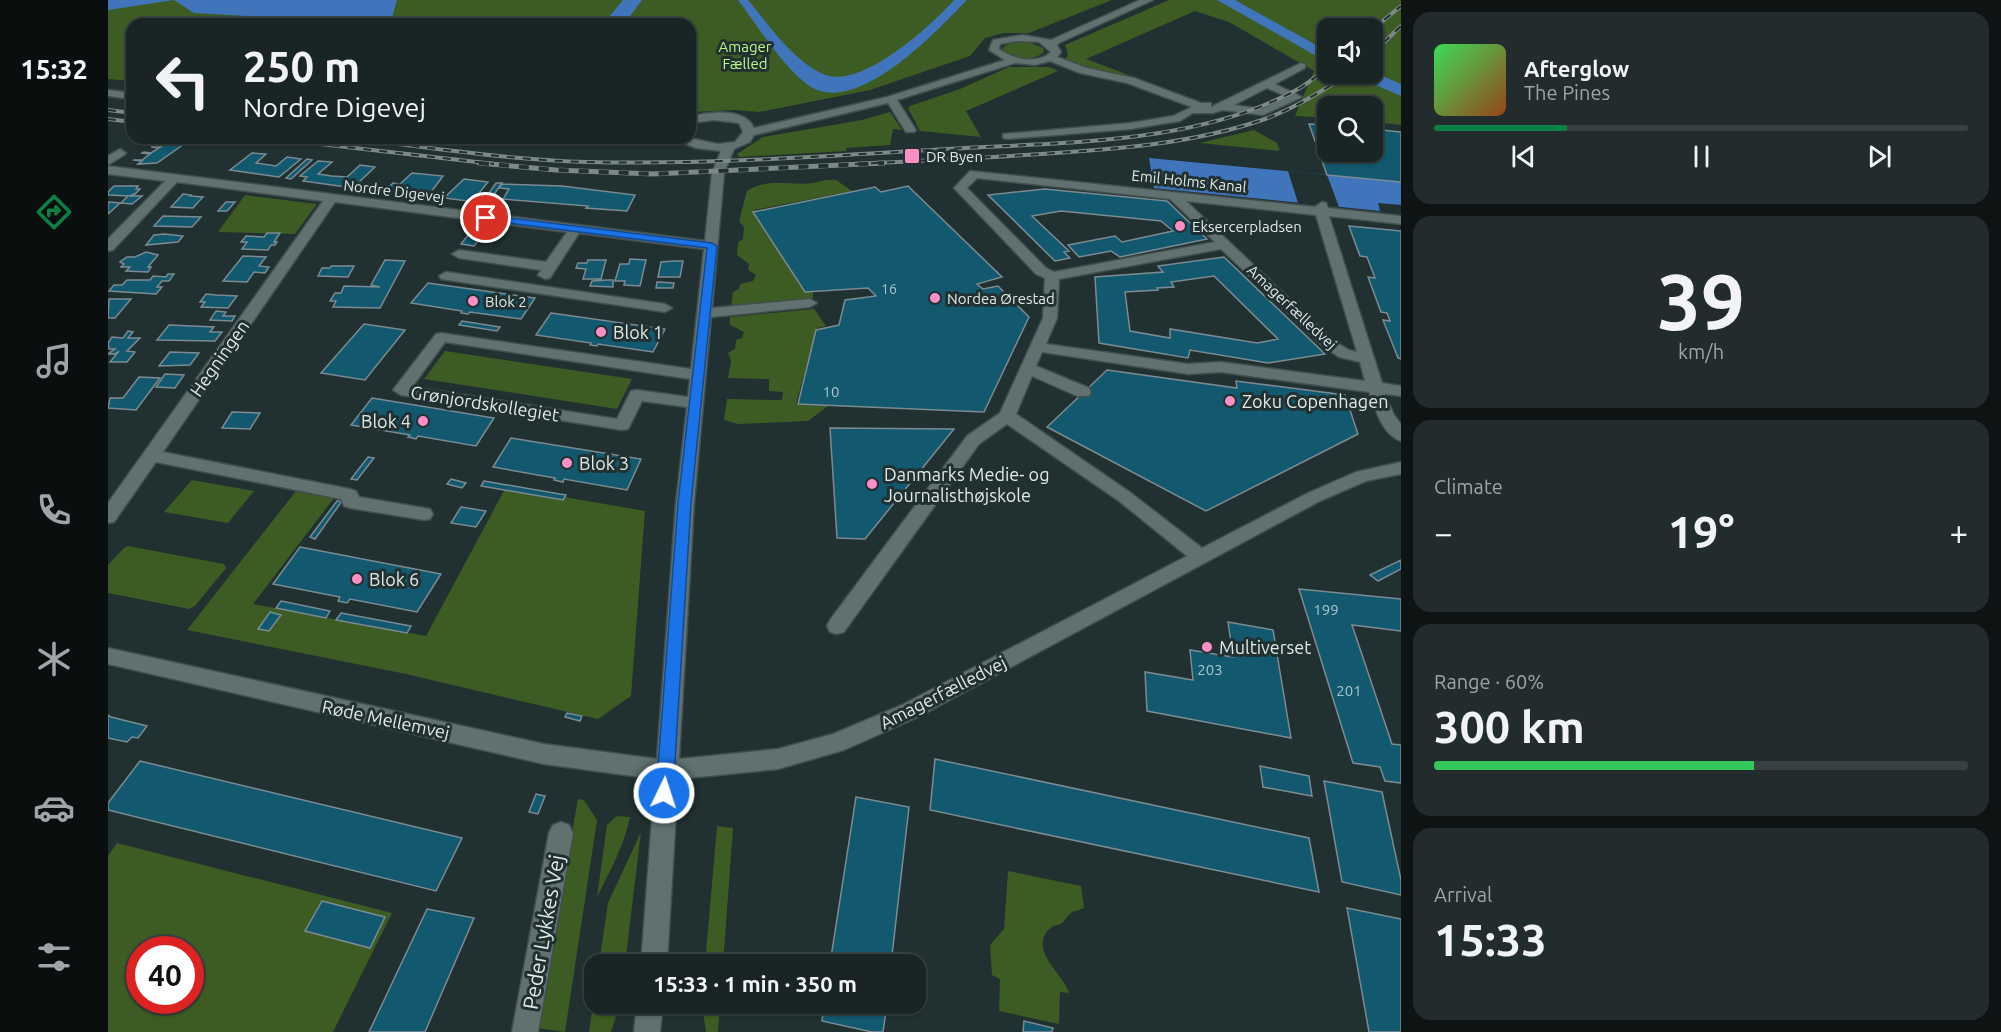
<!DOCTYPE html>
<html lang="en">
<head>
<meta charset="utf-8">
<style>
  :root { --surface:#192424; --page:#222c2c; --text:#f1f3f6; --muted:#9fa4a6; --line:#374141; --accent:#0b8043 }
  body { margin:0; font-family:Ubuntu,sans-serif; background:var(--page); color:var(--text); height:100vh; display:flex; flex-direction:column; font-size:22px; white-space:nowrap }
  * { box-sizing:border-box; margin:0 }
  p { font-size:20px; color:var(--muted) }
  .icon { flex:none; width:33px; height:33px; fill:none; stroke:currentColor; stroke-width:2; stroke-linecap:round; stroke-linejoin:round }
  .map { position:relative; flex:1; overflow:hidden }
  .drawer { display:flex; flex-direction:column; gap:12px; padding:12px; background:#0e1414; width:600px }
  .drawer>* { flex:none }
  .top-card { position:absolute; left:18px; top:18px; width:570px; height:126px; border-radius:18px; box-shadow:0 2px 4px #0004,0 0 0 2px var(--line); background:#192424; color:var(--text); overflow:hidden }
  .controls { position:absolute; left:1209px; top:18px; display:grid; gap:12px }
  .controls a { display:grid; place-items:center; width:66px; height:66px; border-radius:12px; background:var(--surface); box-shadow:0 2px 4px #0004,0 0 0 2px var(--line); font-size:30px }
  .speed { position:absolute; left:18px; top:936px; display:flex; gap:12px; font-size:30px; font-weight:700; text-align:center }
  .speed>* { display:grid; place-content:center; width:78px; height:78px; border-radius:50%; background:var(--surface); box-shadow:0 2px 4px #0004,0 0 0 2px var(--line); line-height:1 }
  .speed .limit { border:9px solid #d22; background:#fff; color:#111 }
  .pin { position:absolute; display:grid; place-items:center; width:51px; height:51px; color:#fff; margin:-26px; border:3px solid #fff; border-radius:50%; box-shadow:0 2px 6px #0007 }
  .me { position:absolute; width:66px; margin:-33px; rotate:4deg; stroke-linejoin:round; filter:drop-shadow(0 0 4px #0008) }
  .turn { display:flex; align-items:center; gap:21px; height:126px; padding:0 18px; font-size:27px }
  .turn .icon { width:78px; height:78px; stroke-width:2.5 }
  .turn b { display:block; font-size:42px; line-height:51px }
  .big { font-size:45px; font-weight:700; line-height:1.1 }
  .drawer .tile { flex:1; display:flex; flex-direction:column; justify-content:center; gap:9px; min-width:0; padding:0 21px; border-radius:18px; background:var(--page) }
  .drawer .dial { align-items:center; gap:0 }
  .dial b { font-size:78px; line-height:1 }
  .song { display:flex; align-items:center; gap:18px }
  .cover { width:72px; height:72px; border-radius:9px; background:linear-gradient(135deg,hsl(130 70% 55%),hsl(20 70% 35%)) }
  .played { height:6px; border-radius:3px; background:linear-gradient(90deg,var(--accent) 25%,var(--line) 25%) }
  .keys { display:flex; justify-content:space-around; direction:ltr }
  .heat { display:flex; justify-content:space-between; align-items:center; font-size:33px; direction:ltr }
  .charge { height:9px; border-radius:4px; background:linear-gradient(90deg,#34c759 60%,var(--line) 0) }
  .trip { position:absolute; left:476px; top:954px; width:342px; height:60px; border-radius:18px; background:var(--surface); box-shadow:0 2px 4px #0004,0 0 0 2px var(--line); font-weight:700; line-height:60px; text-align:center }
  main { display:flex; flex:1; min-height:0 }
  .dock { display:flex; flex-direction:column; width:108px; justify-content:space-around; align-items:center; background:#0a0e0e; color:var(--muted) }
  .dock .icon { width:42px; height:42px }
  .dock .selected { color:var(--accent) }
  .dock b { font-size:27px; color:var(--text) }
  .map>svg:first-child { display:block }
  .green { fill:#3d5c23; fill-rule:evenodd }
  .water { fill:#4075bc }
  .pier { fill:#213030 }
  .building { fill:#12586f; stroke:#7c8b92; stroke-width:1.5; fill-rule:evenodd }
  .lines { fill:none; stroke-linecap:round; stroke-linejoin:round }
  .minor-casing { stroke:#414e4e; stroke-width:3 }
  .minor { fill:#607170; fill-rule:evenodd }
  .rail-far1-casing { stroke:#7d8989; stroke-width:4 }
  .rail-casing { stroke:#7d8989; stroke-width:5 }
  .rail-far1 { stroke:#213030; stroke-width:2; stroke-dasharray:8; stroke-linecap:butt }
  .rail { stroke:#213030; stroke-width:4; stroke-dasharray:10; stroke-linecap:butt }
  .route { fill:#1a73e8; stroke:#114b97; stroke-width:1.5 }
  .poi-dot { fill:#fb8fc6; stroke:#213030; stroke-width:2 }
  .labels { text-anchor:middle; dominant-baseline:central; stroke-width:6; stroke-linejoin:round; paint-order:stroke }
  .far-number-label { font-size:14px; fill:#acc5ca }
  .far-park-label { font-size:15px; fill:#b9f88a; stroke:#213030 }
  .far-poi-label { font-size:15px; fill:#dfe9e8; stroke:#213030; text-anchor:start }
  .far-street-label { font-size:15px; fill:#dfe9e8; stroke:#213030 }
  .number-label { font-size:15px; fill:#acc5ca }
  .poi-label { font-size:18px; fill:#dfe9e8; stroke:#213030; text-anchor:start }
  .street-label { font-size:18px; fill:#dfe9e8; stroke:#213030 }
  .near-street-label { font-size:21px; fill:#dfe9e8; stroke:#213030 }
</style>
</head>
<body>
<main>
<nav class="dock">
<b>15:32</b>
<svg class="icon selected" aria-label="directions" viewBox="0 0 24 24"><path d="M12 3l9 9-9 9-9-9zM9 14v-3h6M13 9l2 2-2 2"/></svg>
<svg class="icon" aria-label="music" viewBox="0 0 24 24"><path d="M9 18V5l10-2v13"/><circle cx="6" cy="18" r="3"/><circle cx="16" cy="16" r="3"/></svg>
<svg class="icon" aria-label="phone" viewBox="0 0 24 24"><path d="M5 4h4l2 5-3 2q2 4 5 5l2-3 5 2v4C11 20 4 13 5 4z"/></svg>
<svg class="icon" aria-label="climate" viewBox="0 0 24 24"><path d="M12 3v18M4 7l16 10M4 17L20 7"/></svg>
<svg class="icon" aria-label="car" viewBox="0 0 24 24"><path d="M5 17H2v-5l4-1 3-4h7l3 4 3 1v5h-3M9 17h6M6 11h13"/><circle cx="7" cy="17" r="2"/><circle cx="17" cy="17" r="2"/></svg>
<svg class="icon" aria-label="filters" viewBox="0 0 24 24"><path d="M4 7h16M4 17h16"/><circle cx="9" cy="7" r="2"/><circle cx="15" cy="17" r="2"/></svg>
</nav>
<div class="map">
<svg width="1293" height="1032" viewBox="0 0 1293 1032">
  <rect width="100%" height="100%" fill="#213030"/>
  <path class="green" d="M0,0H1004L921,33H896L877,38L862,56L762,90L651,112L627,110L582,112V24H24V81L0,79Z
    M1061,0H1293V125L1265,122L1264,106H1220L1219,118L1187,116L1206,71L1121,22L1087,11L978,59L1095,103L1018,75L983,69L959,61L961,60L958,59L960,54L957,45ZM1220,28H1264V74H1220Z
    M903,42H921L935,48L936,52C926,62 902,60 894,48Z
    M901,67H941L950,71L858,111L873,137L812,131L800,108L802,106L852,89Z
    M782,112L794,130L785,129L782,145L738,148L739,151L631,157L629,154L655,137L754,120Z
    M1146,130L1169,143L1172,151L1092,143Z
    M717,180H728L744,191L646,210L698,292H705V298L623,306L625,292L631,289L632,284L645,281L648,275L640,270L641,264L629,255L630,242L635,239L636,227L631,221L639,191C662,175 691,190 717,180Z
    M137,195L209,204L187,234L110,232Z
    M706,309L718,326L709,328L688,404L720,406L700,421L630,424L616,420L619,399L674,400L675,392L661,391V379L620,378L623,361L620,353L627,349L628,340L634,338L636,332L622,325V317Z
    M337,351L524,379L509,409L316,379Z
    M84,480L146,491L120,523L56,512Z
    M398,487L537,511L523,696L490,719L298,674L79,630L188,491L226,498L145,604L318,636Z
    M20,546L116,564L118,568L87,606L81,609L0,593V565L15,549Z
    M470,799L476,800L489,820L457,1032L429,1028Z
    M509,816L522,817C516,846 502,871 489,897L499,825Z
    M609,826L625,828L615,964H597Z
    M533,832L517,964H491L500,903Z
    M9,843L284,913L225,1032H0V856ZM32,950H82V1000H32Z
    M900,871L973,886L976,908C972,910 966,911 963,913C959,916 957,921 953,924C950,925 946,925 944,927C917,948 956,974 961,993L952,992L951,1024L891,1011L892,979L884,975L882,945L896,929Z
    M486,998V1004H512L503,1032H481Z
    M594,1004H612L610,1032H598Z"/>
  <path class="water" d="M0,0H289L282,24H202L192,19L86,13L66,0L0,10Z
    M515,0H534L516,24H495Z
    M630,0H640C662,26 683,59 715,74C752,91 823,26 846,0H859C829,31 747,119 700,85C675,67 649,25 630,0Z
    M1109,0H1127L1219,51V62Z
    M1265,72L1293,84V96L1243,74Z
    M1041,158L1293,182V205L1270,203L1272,211L1046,188Z"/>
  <path class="pier" d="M1180,171L1219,175L1231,207L1190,203Z"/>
  <path class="building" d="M1201,124L1220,125V152H1264V129L1293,132V182L1219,175Z
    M60,142L76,144L49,163L30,164L34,161L25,160H34L42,154L34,153L36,152L43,153L51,148L43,147H52Z
    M144,153L158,154L148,163L168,166L179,157L193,159L171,177L122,170Z
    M199,159L204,160L183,179L178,178Z
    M210,161L224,162L210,174L224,176L239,177L252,165L267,167L250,183H242L238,187L195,181L199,177L192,176Z
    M304,173L335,176L320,196L277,191L285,183L292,184Z
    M356,179L380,182L371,193L376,194L368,202L336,198Z
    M388,183H394L380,203H374Z
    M394,184L454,186L527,195L519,211L478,208L480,206L395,199L401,189L391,188Z
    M6,186H30L28,189H32L27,194L21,196H34L24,204L12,203L0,214V202L13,203L20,196L0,195V192Z
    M800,186L894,277L869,284L875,289L890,286L921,317L876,412L690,404L708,330L731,325L737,300L768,296L760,288L697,292L645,212L767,187L773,192Z
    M937,189L1059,201L1099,239L1012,257L1003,251L971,257L960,245L1007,236L1014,242L1065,231L1053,221L953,211L924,216L961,251L956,252L962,258L947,261L880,195Z
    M75,194L83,195L82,196L95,197L85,208L63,207Z
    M118,202H127L119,211H110Z
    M55,216L93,217L84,227L46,226Z
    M1241,226L1293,231V359L1290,358L1275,320L1282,321L1279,313L1273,312L1260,277L1267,278L1259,257L1252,256Z
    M364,230L377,232L366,246L353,244Z
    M159,233H172L166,242H169L167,245H163L160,250L134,249L139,242H133L138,236L156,237Z
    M57,234L75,236L70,242L38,245L46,235Z
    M38,252L50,255L40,267H43L40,272L18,271L22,267H13L16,264L12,262L19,257H27Z
    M135,256L158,257L151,266L161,267L157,273L146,272L139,282L115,281Z
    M1116,257L1217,354L1160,363L1082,350L1080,358L991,343L987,277L1055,272L1050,266ZM1106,276L1170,339L1149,343L1062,329V338L1022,331L1017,292L1050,290L1049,288L1066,287L1063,282Z
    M522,259L538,260L532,286L516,285L517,281H507L512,264H521Z
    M277,260L297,261L272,308L225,307L228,301H222L227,293H233L236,286L272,287L263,285Z
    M480,260H498L493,279H475L478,269L468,268L470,263H479Z
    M566,261H575L572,277H550L553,262Z
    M223,266H246L240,277L210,276L214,268H222Z
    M60,274H66L61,281H54L49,287H54L48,294L1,291L6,285H14L19,280H42L45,276L58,277Z
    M499,280H505V287L482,286L484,281Z
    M549,282L566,283L565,288H548Z
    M320,283L427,298L413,319L362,312L360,314L353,313L354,311L303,303Z
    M98,294L108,295L129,296L120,308L93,307L97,302H92Z
    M1,299H23L7,318H0Z
    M108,311L118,312L115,316H127L124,321L102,320Z
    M443,313L557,329L545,352L490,344L489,346L482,345L483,343L428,335Z
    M354,321L392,327L389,331L351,325Z
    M256,324L297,330L257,380L213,373Z
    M61,325L106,327L102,332H114L107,341L49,340Z
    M20,331L25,332L20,338H32L19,351L27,352L19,362H2L11,351L7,354H0L7,349H1L0,343L4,337L15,338Z
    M62,352L91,353L82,365L51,366Z
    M999,370L1129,388L1128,381L1237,395L1250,434L1098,511L939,427Z
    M57,374L76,375L67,388L48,387Z
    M31,377L52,378L28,410L0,408L2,398H15Z
    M264,398L386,418L368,446L310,436L308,439L300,437L302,435L243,425Z
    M124,412L152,413L142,429L114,428Z
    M722,428L846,429L757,539L729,538Z
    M403,438L533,459L519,490L456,479L455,482L446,480L447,478L385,467Z
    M260,457L266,458L249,480L243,479Z
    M343,479L358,483L354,488L339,484Z
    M376,481L458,495L455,500L373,486Z
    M229,501H234L207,539L202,537Z
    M353,507L378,511L368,527L343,523Z
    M192,547L333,574L309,612L242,599L239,603L230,601L232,597L165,584Z
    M1293,560V569L1270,581L1262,575Z
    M1191,589L1293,599V631L1244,625L1284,744L1293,745V783L1277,781L1272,767L1245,763Z
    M173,601L222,611L218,618L168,608Z
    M162,612L173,615L161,631L150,629Z
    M233,613L303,626L299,633L228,620Z
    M1120,622L1165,630L1183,738L1039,711L1037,672L1085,680L1082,650L1125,657Z
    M459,713L474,716L472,721L457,717Z
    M0,715L3,717L39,726L30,738L24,737L19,742L0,738Z
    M827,759L1201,838L1211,892L822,810Z
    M32,761L354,838L328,891L0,810V803Z
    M1152,766L1201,776L1204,796L1155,787Z
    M1216,781L1274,792L1293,880V895L1234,882Z
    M428,794L437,796L430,814L421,812Z
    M748,797L801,807L783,964H722Z
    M214,901L277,917L262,948L197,931Z
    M1239,908L1293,919V1032H1261Z
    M319,909L366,918L317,1032H261Z
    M716,1004H779L775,1032H764L714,1021Z
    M916,1021L945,1028L944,1032H915Z"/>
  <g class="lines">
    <defs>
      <path id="minor" d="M1032,0H1045L951,43L949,45L953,52L949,57L979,68L1026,78L1093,103H1103V107L1193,63L1197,64V68L1167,84L1194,97L1155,115L1115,110L1105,113H1085L1072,121L1023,129L899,139L895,138V134L1023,123L1065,116L1084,107L1019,83L972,73L942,61L927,65L907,63L789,100L808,130L806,132H798L780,103L646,135L642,142L626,149L616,173L604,308L702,299L709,303L702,307L603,317L586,503L571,759L670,749L725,734L794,705L1079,556L1011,501L899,424L871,444L736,632L729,634L722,632L719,626L722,620L859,436L892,413L935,318L937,278L928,274L846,188L862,171L1207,207L1214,202L1218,203L1220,208L1293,216V224L1221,216L1274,383L1293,386V396L1277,394L1286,415L1293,424V441C1274,435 1267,408 1261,392L1113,372L1080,374L934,352L928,366L981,388L983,392L981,396H969L924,376L908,414L1023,493L1094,548L1200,493L1248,472L1293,462V474L1258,481L1212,501L810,717L736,750L670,769L570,779L559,964H533L547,779L436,764L0,664V648L436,744L549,759L568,503L579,407L534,401L520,429L514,430L293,395L285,390L328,334L333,333L583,369L596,249L471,233L442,278L437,279L430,275L433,270L351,258L344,254L351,250L438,262L459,232L227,202L55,452L242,489L248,491L251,497L322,509L325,514L322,519L316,520L242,508L236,506L233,499L48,462L6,522L0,523V503L215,201L69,182L5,250L0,251V239L57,181L0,174V166L597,241L604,173L613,151L588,148L570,141H513L507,138H581L610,144L627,142L635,132L631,123L606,120L582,123V117C600,112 637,107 646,128L779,97L897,60L881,50L885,40L915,35L943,40ZM909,41L931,42L943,52C929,65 905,59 891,49L892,44ZM1159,88L1180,97L1154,109L1126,105ZM869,178L1062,199L1107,242L946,272L938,268L859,188ZM1078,201L1208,215L1249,352L1241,350L1226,341ZM1113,249L1216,347L1231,357L1252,362L1257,381L1113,362L1080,364L938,344L949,318L951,279ZM337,342L582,379L580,397L529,390L523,391L509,419L304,387Z
        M0,90L24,93V99L0,96Z
        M457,138H495C487,144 465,144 457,138Z
        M12,149L18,153L16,155L0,165V156Z
        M338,272L557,304L564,308L557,312L333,279L331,276Z
        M453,822L461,825L465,833L430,1032H404L441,833L445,825Z
        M529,1004H555L552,1032H526Z"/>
    </defs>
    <use href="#minor" class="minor-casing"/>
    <use href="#minor" class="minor"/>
    <defs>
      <path id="rail-far1" d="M1264,30L1293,6
        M1264,54L1293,26
        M0,110L24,113
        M0,119L24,122
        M160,138L386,164
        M240,138C319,147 399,160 479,162C599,165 719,156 839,149C952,142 1091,145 1192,88C1202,82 1211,74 1220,67
        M747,164C809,161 871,158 933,154C1009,149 1085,144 1157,119C1187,108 1214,91 1241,74"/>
      <path id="rail" d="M371,163L448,170L545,174L776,163"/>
    </defs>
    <use href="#rail-far1" class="rail-far1-casing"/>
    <use href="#rail" class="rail-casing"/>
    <use href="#rail-far1" class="rail-far1"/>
    <use href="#rail" class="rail"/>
  </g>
  <path class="route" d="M378,215L604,243L609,246L583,503L565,793L562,798L556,801L550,798L548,793L570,503L599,248L375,220V216Z"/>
  <g class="poi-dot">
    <rect x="796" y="148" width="16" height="16" rx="3"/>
    <circle cx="1072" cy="226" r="6"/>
    <circle cx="827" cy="298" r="6"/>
    <circle cx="365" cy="301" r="6"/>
    <circle cx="493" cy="332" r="6"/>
    <circle cx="1122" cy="401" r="6"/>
    <circle cx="315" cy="421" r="6"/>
    <circle cx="459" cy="463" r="6"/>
    <circle cx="764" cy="484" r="6"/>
    <circle cx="249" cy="579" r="6"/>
    <circle cx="1099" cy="647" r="6"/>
  </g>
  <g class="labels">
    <g class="far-number-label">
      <text x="781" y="289">16</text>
    </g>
    <g class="far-park-label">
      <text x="637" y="46">Amager<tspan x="637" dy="17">Fælled</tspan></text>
    </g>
    <g class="far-poi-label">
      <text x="818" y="156">DR Byen</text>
      <text x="1084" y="226">Eksercerpladsen</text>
      <text x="839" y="298">Nordea Ørestad</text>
      <text x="377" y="301">Blok 2</text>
    </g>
    <g class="far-street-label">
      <text transform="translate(1081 181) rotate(6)">Emil Holms Kanal</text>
      <text transform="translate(286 191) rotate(7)">Nordre Digevej</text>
      <text transform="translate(1184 307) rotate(43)">Amagerfælledvej</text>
    </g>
    <g class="number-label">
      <text x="723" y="391">10</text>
      <text x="1218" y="609">199</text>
      <text x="1102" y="669">203</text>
      <text x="1241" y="690">201</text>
    </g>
    <g class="poi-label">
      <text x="505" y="332">Blok 1</text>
      <text x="1134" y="401">Zoku Copenhagen</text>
      <text x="303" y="421" text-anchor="end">Blok 4</text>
      <text x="471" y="463">Blok 3</text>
      <text x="776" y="474">Danmarks Medie- og<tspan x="776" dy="21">Journalisthøjskole</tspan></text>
      <text x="261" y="579">Blok 6</text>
      <text x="1111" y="647">Multiverset</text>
    </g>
    <g class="street-label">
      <text transform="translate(111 358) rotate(-55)">Hegningen</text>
      <text transform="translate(377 403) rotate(9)">Grønjordskollegiet</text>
      <text transform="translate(835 692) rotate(-27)">Amagerfælledvej</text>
      <text transform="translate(278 719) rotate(12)">Røde Mellemvej</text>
    </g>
    <g class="near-street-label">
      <text transform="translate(435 932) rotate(-80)">Peder Lykkes Vej</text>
    </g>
  </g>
</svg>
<div class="controls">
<a><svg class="icon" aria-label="sound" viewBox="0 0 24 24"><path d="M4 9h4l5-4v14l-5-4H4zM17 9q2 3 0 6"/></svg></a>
<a><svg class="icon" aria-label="search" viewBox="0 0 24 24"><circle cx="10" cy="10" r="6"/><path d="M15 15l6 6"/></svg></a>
</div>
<div class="speed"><div class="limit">40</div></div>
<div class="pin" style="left:378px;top:218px;background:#d93025"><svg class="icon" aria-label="arrive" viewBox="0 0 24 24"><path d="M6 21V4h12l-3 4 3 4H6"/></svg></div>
<svg class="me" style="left:556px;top:793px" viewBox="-20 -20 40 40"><circle r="17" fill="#1a73e8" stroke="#fff" stroke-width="3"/><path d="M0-11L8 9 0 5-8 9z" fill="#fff"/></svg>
<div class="trip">15:33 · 1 min · 350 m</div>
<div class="top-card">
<div class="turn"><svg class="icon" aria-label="left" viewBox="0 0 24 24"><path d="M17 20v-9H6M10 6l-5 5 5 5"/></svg><div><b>250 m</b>Nordre Digevej</div></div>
</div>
</div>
<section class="drawer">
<div class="tile">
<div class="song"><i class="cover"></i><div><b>Afterglow</b><p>The Pines</p></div></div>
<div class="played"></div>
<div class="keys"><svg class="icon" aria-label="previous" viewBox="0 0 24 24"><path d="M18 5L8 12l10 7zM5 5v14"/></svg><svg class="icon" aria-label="pause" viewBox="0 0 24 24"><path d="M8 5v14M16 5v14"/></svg><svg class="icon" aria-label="next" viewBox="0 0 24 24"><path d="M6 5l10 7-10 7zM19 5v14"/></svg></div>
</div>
<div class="tile dial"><b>39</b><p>km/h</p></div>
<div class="tile"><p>Climate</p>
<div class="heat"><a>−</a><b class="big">19°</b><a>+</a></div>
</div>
<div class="tile"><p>Range · 60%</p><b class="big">300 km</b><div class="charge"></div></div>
<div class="tile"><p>Arrival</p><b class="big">15:33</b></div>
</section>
</main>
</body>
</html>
